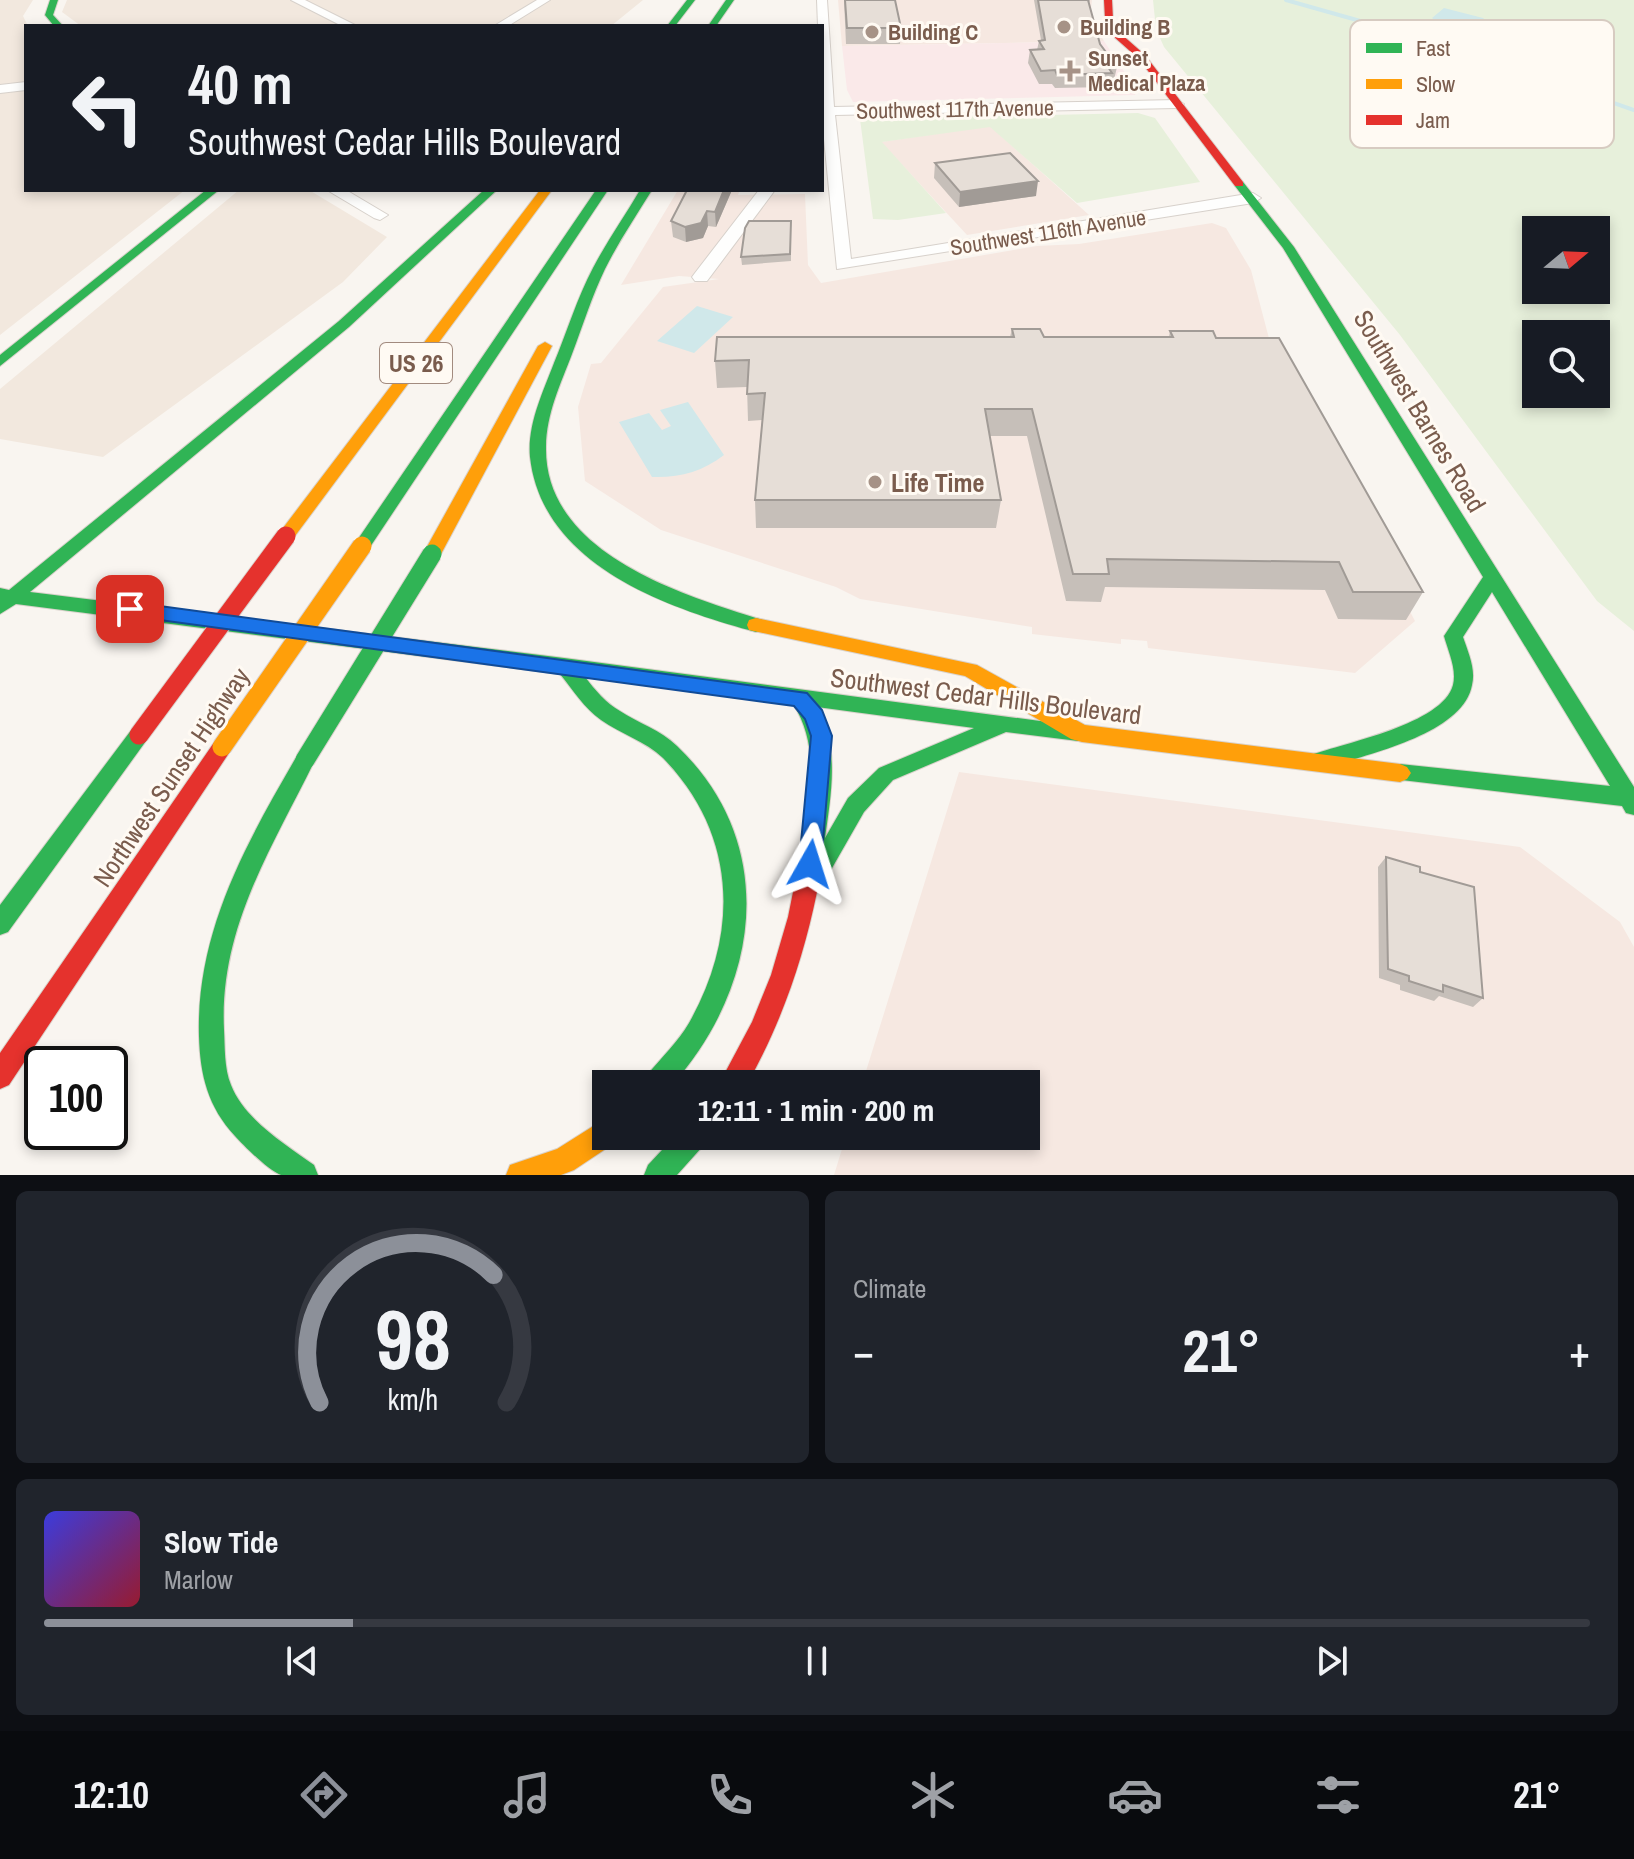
<!DOCTYPE html>
<html lang="en">
<head>
<meta charset="utf-8">
<style>
  :root { --surface:#171b24; --page:#20242c; --text:#f1f3f6; --muted:#9ea1a6; --line:#363941; --accent:#8c9099 }
  body { margin:0; font-family:"Archivo Narrow",sans-serif; background:var(--page); color:var(--text); height:100vh; display:flex; flex-direction:column; font-size:30px; white-space:nowrap }
  * { box-sizing:border-box; margin:0 }
  p { font-size:26px; color:var(--muted) }
  .icon { flex:none; width:44px; height:44px; fill:none; stroke:currentColor; stroke-width:2; stroke-linecap:round; stroke-linejoin:round }
  .map { position:relative; height:1175px; overflow:hidden }
  .panel { display:flex; flex-direction:column; gap:16px; padding:16px; background:#0d0f14; flex:1 }
  .panel>* { flex:none }
  .guide { position:absolute; left:24px; top:24px; width:800px; height:168px; border-radius:0px; box-shadow:0 4px 12px #0003; background:#171b24; color:var(--text); overflow:hidden }
  .needle { width:52px; rotate:71deg }
  .buttons { position:absolute; left:1522px; top:216px; display:grid; gap:16px }
  .buttons a { display:grid; place-items:center; width:88px; height:88px; border-radius:0px; background:var(--surface); box-shadow:0 4px 12px #0003; font-size:40px }
  .speed { position:absolute; left:24px; top:1046px; display:flex; gap:16px; font-size:40px; font-weight:700; text-align:center }
  .speed>* { display:grid; place-content:center; width:104px; height:104px; border-radius:50%; background:var(--surface); box-shadow:0 4px 12px #0003; line-height:1 }
  .speed .limit { border:4px solid #111; border-radius:12px; background:#fff; color:#111 }
  .pin { position:absolute; display:grid; place-items:center; width:68px; height:68px; color:#fff; margin:-34px; border-radius:16px; box-shadow:0 4px 12px #0006 }
  .me { position:absolute; width:88px; margin:-44px; rotate:6deg; stroke-linejoin:round; filter:drop-shadow(0 0 6px #0008) }
  .turn { display:flex; align-items:center; gap:28px; height:168px; padding:0 32px; font-size:36px }
  .turn .icon { width:104px; height:104px; stroke-width:2.5 }
  .turn b { display:block; font-size:56px; line-height:68px }
  .big { font-size:60px; font-weight:700; line-height:1.1 }
  .panel .widget { flex:1; display:flex; flex-direction:column; justify-content:center; gap:12px; min-width:0; padding:0 28px; border-radius:12px; background:var(--page) }
  .panel .dial { align-items:center; gap:0 }
  .dial svg { height:208px; overflow:visible; fill:none; stroke:var(--line); stroke-width:7; stroke-linecap:round; text-anchor:middle }
  .dial text { fill:var(--text); stroke:none }
  .song { display:flex; align-items:center; gap:24px }
  .cover { width:96px; height:96px; border-radius:12px; background:linear-gradient(135deg,hsl(240 70% 55%),hsl(350 70% 35%)) }
  .played { height:8px; border-radius:4px; background:linear-gradient(90deg,var(--accent) 20%,var(--line) 20%) }
  .keys { display:flex; justify-content:space-around; direction:ltr }
  .heat { display:flex; justify-content:space-between; align-items:center; font-size:44px; direction:ltr }
  .panel .tiles { flex:1; display:grid; gap:16px; grid-template-columns:1fr 1fr }
  .widget:last-child { grid-column:span 2 }
  .trip { position:absolute; left:592px; top:1070px; width:448px; height:80px; border-radius:0px; background:var(--surface); box-shadow:0 4px 12px #0003; font-weight:700; line-height:80px; text-align:center }
  .dock { display:flex; height:128px; justify-content:space-around; align-items:center; background:#090b0e; color:var(--muted) }
  .dock .icon { width:56px; height:56px }
  .dock .current { color:var(--accent) }
  .dock b { font-size:36px; color:var(--text) }
  .map>svg:first-child { display:block }
  .residential { fill:#f2e8de }
  .commercial { fill:#f6e8e1 }
  .medical { fill:#fae9e9 }
  .green { fill:#e7f0db; fill-rule:evenodd }
  .water { fill:#d0e8ea }
  .lines { fill:none; stroke-linecap:round; stroke-linejoin:round }
  .stream { stroke:#d0e8ea; stroke-width:4 }
  .street-casing { stroke:#d7d1cb; stroke-width:2 }
  .fast-casing { stroke:#d9d2cb; stroke-width:2 }
  .slow-casing { stroke:#d9d2cb; stroke-width:2 }
  .jam-casing { stroke:#d9d2cb; stroke-width:2 }
  .street { fill:#fefefd; fill-rule:evenodd }
  .fast { fill:#30b455; fill-rule:evenodd }
  .slow { fill:#ff9f0a; fill-rule:evenodd }
  .jam { fill:#e5322d; fill-rule:evenodd }
  .fast-bridge-casing { stroke:#dad1cc; stroke-width:21; stroke-linecap:butt }
  .slow-bridge-casing { stroke:#dad1cc; stroke-width:21; stroke-linecap:butt }
  .jam-bridge-casing { stroke:#dad1cc; stroke-width:21; stroke-linecap:butt }
  .fast-bridge { stroke:#30b455; stroke-width:19 }
  .slow-bridge { stroke:#ff9f0a; stroke-width:19 }
  .jam-bridge { stroke:#e5322d; stroke-width:19 }
  .wall { fill:#c6bfb9 }
  .shaded-wall { fill:#a19b96 }
  .building { fill:#e6ded7; stroke:#a19b96; stroke-width:2 }
  .route { fill:#1a73e8; stroke:#114b97; stroke-width:2 }
  .poi-dot { fill:#a69286; stroke:#fffaf3; stroke-width:3 }
  .labels { text-anchor:middle; dominant-baseline:central; stroke-width:6; stroke-linejoin:round; paint-order:stroke }
  .far-poi-label { font-size:22px; font-weight:bold; fill:#7a5c4d; stroke:#fffaf3; text-anchor:start }
  .far-street-label { font-size:22px; fill:#7a5c4d; stroke:#fffaf3 }
  .shield { fill:#fffaf3; stroke:#a28b7f; stroke-width:2 }
  .shield-label { font-size:24px; font-weight:bold; fill:#7a5c4d }
  .street-label { font-size:26px; fill:#7a5c4d; stroke:#fffaf3 }
  .poi-label { font-size:26px; font-weight:bold; fill:#7a5c4d; stroke:#fffaf3; text-anchor:start }
  .key { fill:#fffaf3; stroke:#d7cbc1; stroke-width:2 }
  .key-label { font-size:22px; fill:#7a5c4d }
</style>
</head>
<body>
<div class="map">
<svg width="1634" height="1175" viewBox="0 0 1634 1175">
  <rect width="100%" height="100%" fill="#f9f5f0"/>
  <path class="residential" d="M0,0H33L23,16L28,26L26,190H185L0,335Z
    M67,0H643L611,26H81L62,12Z
    M239,190H309L387,237L343,282L103,457L0,439V389Z"/>
  <path class="commercial" d="M838,0H1092L1090,18L1104,41L842,46Z
    M990,126L1089,215L967,235L881,142Z
    M678,190H740L738,195L805,194L808,265L821,283L1037,246L1079,244L1212,223L1226,228L1251,270L1271,346L1415,621L1355,673L1148,648L1147,641L1121,639V644L1032,634V627L860,599L836,587L661,530L585,481L578,407L591,364L601,363L663,287L719,279L679,276L621,285Z
    M959,772L1520,847L1620,922L1634,947V1175H834L846,1136H1026V1084H862Z"/>
  <path class="medical" d="M1104,41L1137,91L1135,95L853,102L847,90L842,46Z"/>
  <path class="green" d="M1153,0H1634V631L1597,601L1400,335L1164,47L1156,29ZM1536,230H1596V290H1536ZM1536,334H1596V394H1536Z
    M1138,113L1155,118L1200,182L1077,203L990,127L882,142L946,213L898,220L873,219L860,119Z"/>
  <path class="water" d="M1444,8L1483,18L1491,25C1470,36 1451,33 1432,18Z
    M697,306L733,317L694,353L657,341Z
    M688,402L724,455C702,472 679,478 652,477L619,422L649,413L662,430L671,426L660,410Z"/>
  <g class="lines">
    <path class="stream" d="M1286,0L1463,50L1634,110"/>
    <defs>
      <path id="street" d="M291,0H305L357,26H342Z
        M537,0H550L508,26H494Z
        M817,0H827L834,107L1177,100L1184,104L1177,108L835,115L851,259L1253,193L1261,198L1253,203L837,269L822,119V26H818Z
        M26,82V90L0,93V85Z
        M327,190H346L388,215L380,220L374,218Z
        M759,190H775L707,281H695L692,277L695,273Z"/>
      <path id="fast" d="M50,0H58L53,15L63,26H54L45,15Z
        M687,0H695L675,26H667Z
        M726,0H734L716,26H708Z
        M1235,182H1243L1294,247L1634,787V815L1626,813L1622,806L1393,779L1389,773L1393,767L1400,764L1610,786L1492,592L1463,637C1468,652 1476,669 1472,685C1463,736 1359,756 1318,770L1311,767L1308,761L1311,755C1344,743 1443,724 1453,685C1457,669 1448,651 1444,636L1483,577L1283,248L1235,186Z
        M206,190H219L0,366V355Z
        M484,190H497L349,327L30,592L564,658L1085,727L1088,733L1085,739L1078,741L1006,732L893,780L864,812L824,882L816,885L808,882L805,875L809,866L803,864L800,857C808,806 823,750 793,704L585,677C595,690 606,703 620,711C638,723 661,730 677,746C779,843 761,984 673,1084H643L647,1075C661,1058 678,1042 689,1023C740,933 737,834 663,758C645,741 621,734 601,720C584,708 573,690 560,674L16,604L0,614V588L9,590L339,321ZM817,707L974,728L879,768L848,798L825,838C831,795 840,747 817,707Z
        M596,190H608L368,550H356L353,546L356,542Z
        M640,190H652C636,216 619,241 605,269C592,296 583,325 572,354C561,383 546,414 546,447C544,553 682,595 763,620L765,625L763,630L756,632C667,608 542,565 530,457C527,425 543,392 554,363C567,332 577,298 593,268C607,241 625,216 640,190Z
        M139,727L146,729L149,735L146,741L8,932L0,935V905L132,729Z
        M305,751L312,754L315,760C272,848 219,928 224,1030C225,1047 224,1068 231,1085C244,1119 285,1144 314,1165L318,1175C307,1175 292,1175 281,1175C269,1171 244,1146 235,1136C208,1107 200,1075 199,1036C196,931 247,842 298,754Z
        M675,1136H707L703,1146L677,1175H644L648,1165Z"/>
      <path id="slow" d="M540,190H552L292,540H280L277,536L280,532Z
        M545,342L552,346L441,554L438,558H426L423,554L538,346Z
        M756,618L977,665L1085,725L1400,764L1407,767L1411,773L1407,779L1400,782L1082,742L1071,739L965,676L749,630L747,625L749,620Z
        M606,1118V1136H618L616,1142L574,1170L561,1175H506L510,1165L557,1149Z"/>
      <path id="jam" d="M1104,0H1112L1113,19L1120,33L1145,55L1243,182V186H1235L1139,59L1113,36L1105,19Z
        M222,738L229,741L232,747L229,753L9,1085L0,1089V1053L215,741Z
        M811,847L819,850C825,862 819,879 817,892C803,960 781,1024 747,1084H719L752,1022L771,975L788,917L800,857L803,850Z"/>
    </defs>
    <use href="#street" class="street-casing"/>
    <use href="#fast" class="fast-casing"/>
    <use href="#slow" class="slow-casing"/>
    <use href="#jam" class="jam-casing"/>
    <use href="#street" class="street"/>
    <use href="#fast" class="fast"/>
    <use href="#slow" class="slow"/>
    <use href="#jam" class="jam"/>
    <defs>
      <path id="fast-bridge" d="M305,760L432,554"/>
      <path id="slow-bridge" d="M222,747L362,546"/>
      <path id="jam-bridge" d="M139,735L286,536"/>
    </defs>
    <use href="#fast-bridge" class="fast-bridge-casing"/>
    <use href="#slow-bridge" class="slow-bridge-casing"/>
    <use href="#jam-bridge" class="jam-bridge-casing"/>
    <use href="#fast-bridge" class="fast-bridge"/>
    <use href="#slow-bridge" class="slow-bridge"/>
    <use href="#jam-bridge" class="jam-bridge"/>
  </g>
  <path class="wall" d="M844,0H895L901,28L900,44H846Z
    M1034,0H1090L1089,3L1100,44L1117,67L1114,80H1111L1109,87L1055,88L1052,84H1039L1028,63L1030,50H1037L1039,41L1041,40Z
    M935,163L1036,196L959,207L934,178Z
    M687,190H732L716,227L708,226L703,238L686,242L673,237L671,221Z
    M791,221V261L742,265L741,257Z
    M1012,329L1044,337H1169L1170,331L1216,338L1423,592L1406,620L1338,619L1325,590L1105,587L1101,602L1066,601L1027,436H990L1001,500L996,528H756L755,500L762,420L748,421L747,387L717,388L715,361L1010,337Z
    M1386,857L1420,872L1483,998L1473,1007L1439,996L1434,1001L1400,990V985L1379,978L1378,867Z"/>
  <path class="shaded-wall" d="M1038,181L1036,196L959,207L960,192Z
    M724,190H732L716,227L715,212Z
    M707,211L708,226L703,238L686,242L685,227Z"/>
  <path class="building" d="M845,0H895L901,28H847Z
    M1038,0H1088L1100,44L1117,67H1108L1112,73L1057,75L1055,70L1041,71L1030,50L1044,49L1039,41L1045,40Z
    M1010,153L1038,181L960,192L935,163Z
    M687,190H724L715,212L707,211L701,223L685,227L671,221Z
    M749,221H791L790,254L741,257L745,228Z
    M1012,329H1040L1044,337H1173L1170,331H1213L1216,338H1279L1423,592H1353L1339,562L1107,559L1109,574H1073L1032,409H985L1001,500H755L765,393L747,394L749,360L715,361L717,337H1014Z
    M1386,857L1420,867V872L1474,887L1483,998L1443,985V992L1409,981V976L1388,969Z"/>
  <path class="route" d="M130,602L807,693L822,710L832,736L821,864L818,872L810,875L802,872L799,864L811,736L805,719L794,706L130,616L121,609Z"/>
  <g class="poi-dot">
    <circle cx="1064" cy="27" r="8"/>
    <circle cx="872" cy="32" r="8"/>
    <path d="M1066 59h8v8h8v8h-8v8h-8v-8h-8v-8h8z"/>
    <circle cx="875" cy="482" r="8"/>
  </g>
  <g class="labels">
    <g class="far-poi-label">
      <text x="1080" y="27">Building B</text>
      <text x="888" y="32">Building C</text>
      <text x="1088" y="58">Sunset<tspan x="1088" dy="25">Medical Plaza</tspan></text>
    </g>
    <g class="far-street-label">
      <text transform="translate(955 109) rotate(-1)">Southwest 117th Avenue</text>
      <text transform="translate(1048 232) rotate(-9)">Southwest 116th Avenue</text>
    </g>
    <rect class="shield" x="380" y="343" width="72" height="40" rx="6"/>
    <g class="shield-label">
      <text x="416" y="363">US 26</text>
    </g>
    <g class="street-label">
      <text transform="translate(1420 411) rotate(59)">Southwest Barnes Road</text>
      <text transform="translate(986 696) rotate(7)">Southwest Cedar Hills Boulevard</text>
      <text transform="translate(171 777) rotate(-56)">Northwest Sunset Highway</text>
    </g>
    <g class="poi-label">
      <text x="891" y="482">Life Time</text>
    </g>
  </g>
  <rect x="1350" y="20" width="264" height="128" rx="12" class="key"/>
  <rect x="1366" y="43" width="36" height="10" fill="#30b455"/>
  <rect x="1366" y="79" width="36" height="10" fill="#ff9f0a"/>
  <rect x="1366" y="115" width="36" height="10" fill="#e5322d"/>
  <g class="key-label">
    <text x="1416" y="56">Fast</text>
    <text x="1416" y="92">Slow</text>
    <text x="1416" y="128">Jam</text>
  </g>
</svg>
<div class="buttons">
<a><svg class="needle" viewBox="-14 -14 28 28"><path d="M0-13l5 13h-10z" fill="#e53935"/><path d="M0 13l5-13h-10z" fill="#9ea1a6"/></svg></a>
<a><svg class="icon" aria-label="search" viewBox="0 0 24 24"><circle cx="10" cy="10" r="6"/><path d="M15 15l6 6"/></svg></a>
</div>
<div class="speed"><div class="limit">100</div></div>
<div class="pin" style="left:130px;top:609px;background:#d93025"><svg class="icon" aria-label="arrive" viewBox="0 0 24 24"><path d="M6 21V4h12l-3 4 3 4H6"/></svg></div>
<svg class="me" style="left:810px;top:864px" viewBox="-20 -20 40 40"><path d="M0-17L14 15 0 8-14 15z" fill="#1a73e8" stroke="#fff" stroke-width="4"/></svg>
<div class="trip">12:11 · 1 min · 200 m</div>
<div class="guide">
<div class="turn"><svg class="icon" aria-label="left" viewBox="0 0 24 24"><path d="M17 20v-9H6M10 6l-5 5 5 5"/></svg><div><b>40 m</b>Southwest Cedar Hills Boulevard</div></div>
</div>
</div>
<section class="panel">
<div class="tiles">
<div class="widget dial"><svg viewBox="0 0 100 80">
<path d="M14 69A42 42 0 1 1 86 69"/>
<path d="M14 69A42 42 0 0 1 81 20" stroke="#8c9099"/>
<text x="50" y="56" font-size="32" font-weight="700">98</text>
<text x="50" y="72" font-size="11">km/h</text>
</svg></div>
<div class="widget"><p>Climate</p>
<div class="heat"><a>−</a><b class="big">21°</b><a>+</a></div>
</div>
<div class="widget">
<div class="song"><i class="cover"></i><div><b>Slow Tide</b><p>Marlow</p></div></div>
<div class="played"></div>
<div class="keys"><svg class="icon" aria-label="previous" viewBox="0 0 24 24"><path d="M18 5L8 12l10 7zM5 5v14"/></svg><svg class="icon" aria-label="pause" viewBox="0 0 24 24"><path d="M8 5v14M16 5v14"/></svg><svg class="icon" aria-label="next" viewBox="0 0 24 24"><path d="M6 5l10 7-10 7zM19 5v14"/></svg></div>
</div>
</div>
</section>
<nav class="dock">
<b>12:10</b>
<svg class="icon current" aria-label="directions" viewBox="0 0 24 24"><path d="M12 3l9 9-9 9-9-9zM9 14v-3h6M13 9l2 2-2 2"/></svg>
<svg class="icon" aria-label="music" viewBox="0 0 24 24"><path d="M9 18V5l10-2v13"/><circle cx="6" cy="18" r="3"/><circle cx="16" cy="16" r="3"/></svg>
<svg class="icon" aria-label="phone" viewBox="0 0 24 24"><path d="M5 4h4l2 5-3 2q2 4 5 5l2-3 5 2v4C11 20 4 13 5 4z"/></svg>
<svg class="icon" aria-label="climate" viewBox="0 0 24 24"><path d="M12 3v18M4 7l16 10M4 17L20 7"/></svg>
<svg class="icon" aria-label="car" viewBox="0 0 24 24"><path d="M5 17H2v-5l4-1 3-4h7l3 4 3 1v5h-3M9 17h6M6 11h13"/><circle cx="7" cy="17" r="2"/><circle cx="17" cy="17" r="2"/></svg>
<svg class="icon" aria-label="filters" viewBox="0 0 24 24"><path d="M4 7h16M4 17h16"/><circle cx="9" cy="7" r="2"/><circle cx="15" cy="17" r="2"/></svg>
<b>21°</b>
</nav>
</body>
</html>
